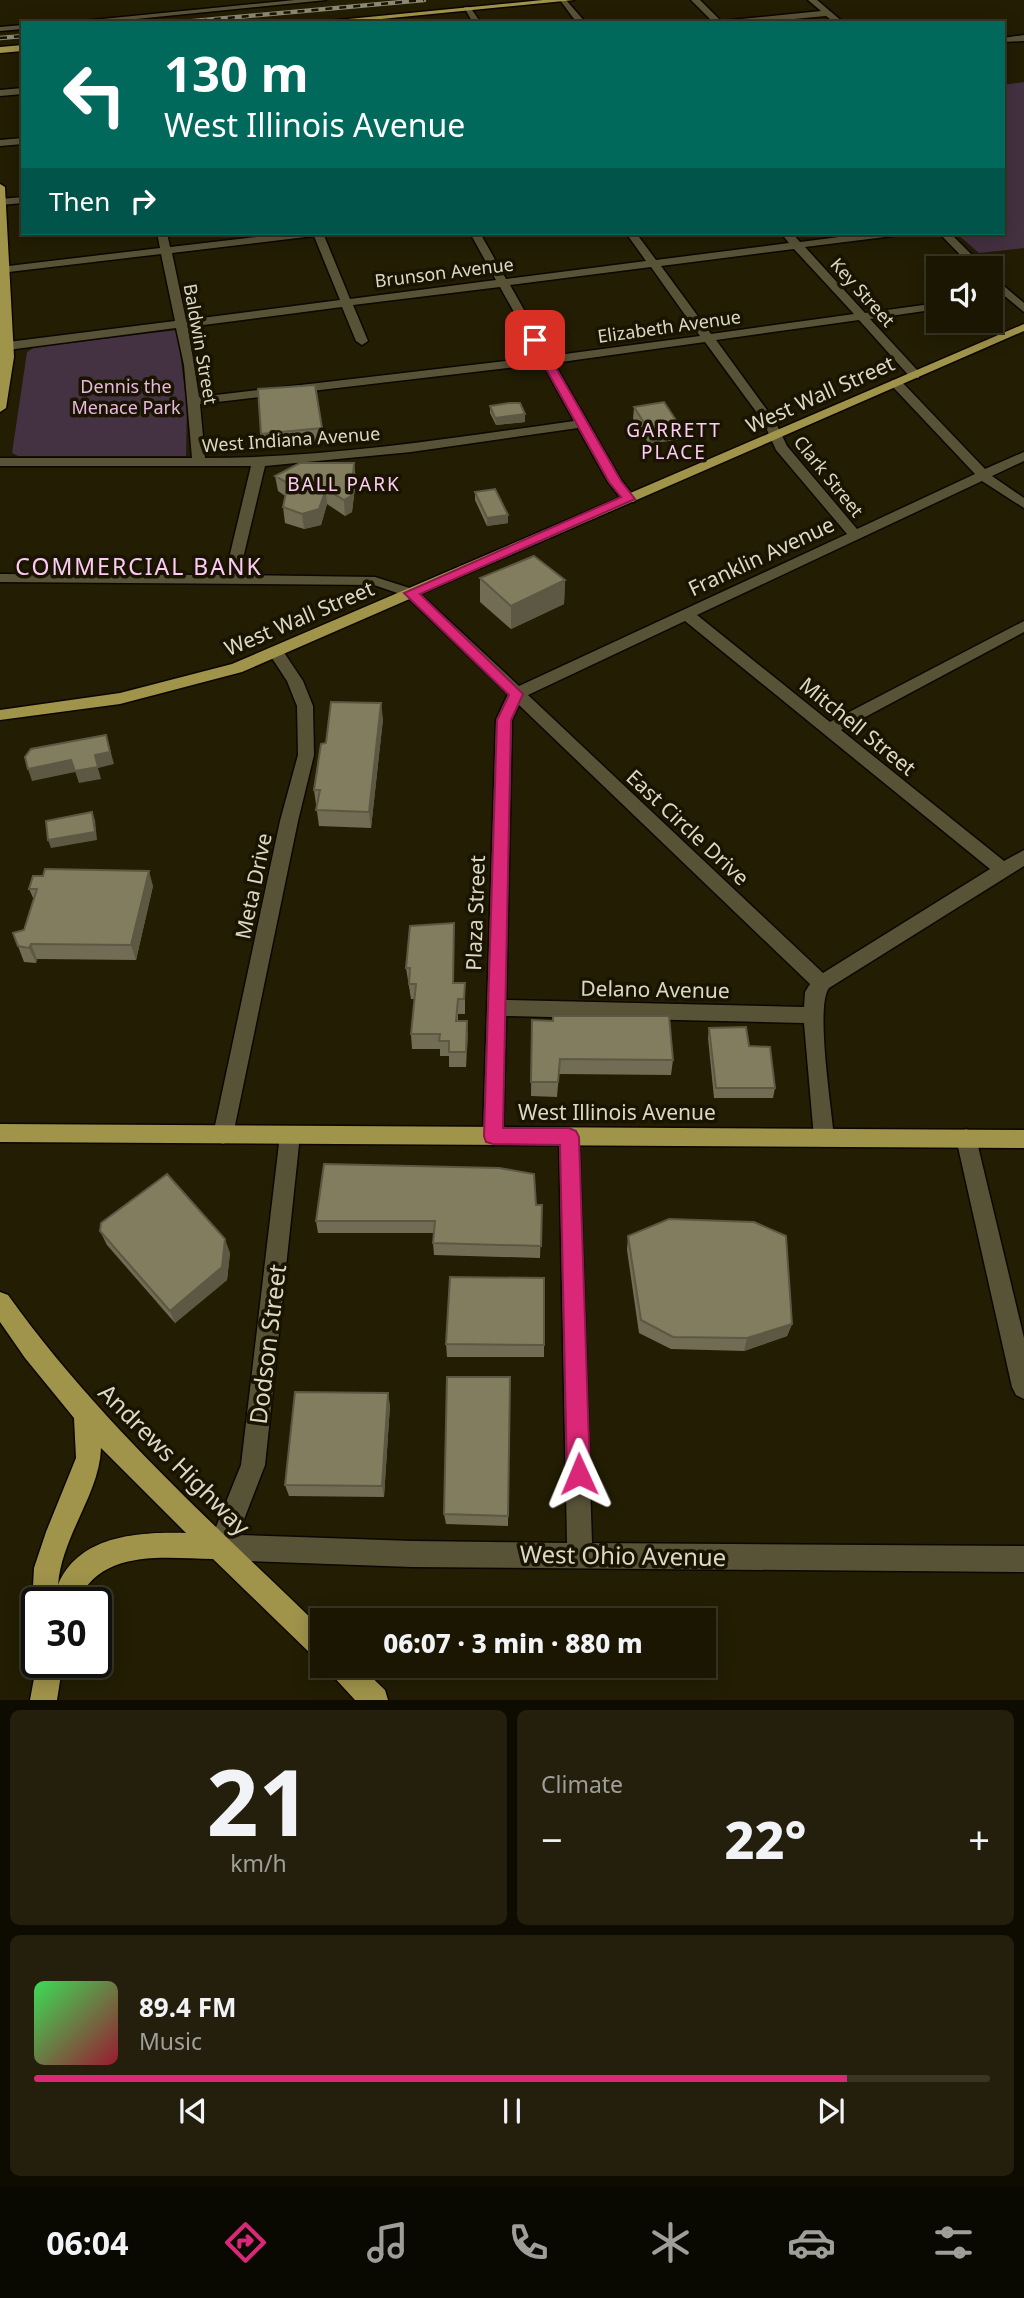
<!DOCTYPE html>
<html lang="en">
<head>
<meta charset="utf-8">
<style>
  :root { --surface:#1a1602; --page:#231f0c; --text:#f1f3f6; --muted:#9f9f99; --line:#383524; --accent:#db2777 }
  body { margin:0; font-family:"Noto Sans",sans-serif; background:var(--page); color:var(--text); height:100vh; display:flex; flex-direction:column; font-size:26px; white-space:nowrap }
  * { box-sizing:border-box; margin:0 }
  p { font-size:23px; color:var(--muted) }
  .icon { flex:none; width:38px; height:38px; fill:none; stroke:currentColor; stroke-width:2; stroke-linecap:round; stroke-linejoin:round }
  .map { position:relative; height:1700px; overflow:hidden }
  .drawer { display:flex; flex-direction:column; gap:10px; padding:10px; background:#0e0c01; flex:1 }
  .drawer>* { flex:none }
  .guide { position:absolute; left:21px; top:21px; width:984px; height:214px; border-radius:0px; box-shadow:0 4px 18px #0003,0 0 0 2px var(--line); background:#00695c; color:#fff; overflow:hidden }
  .fabs { position:absolute; left:926px; top:256px; display:grid; gap:14px }
  .fabs a { display:grid; place-items:center; width:77px; height:77px; border-radius:0px; background:var(--surface); box-shadow:0 4px 18px #0003,0 0 0 2px var(--line); font-size:35px }
  .speed { position:absolute; left:21px; top:1587px; display:flex; gap:14px; font-size:35px; font-weight:700; text-align:center }
  .speed>* { display:grid; place-content:center; width:91px; height:91px; border-radius:50%; background:var(--surface); box-shadow:0 4px 18px #0003,0 0 0 2px var(--line); line-height:1 }
  .speed .limit { border:4px solid #111; border-radius:10px; background:#fff; color:#111 }
  .pin { position:absolute; display:grid; place-items:center; width:60px; height:60px; color:#fff; margin:-30px; border-radius:14px; box-shadow:0 4px 10px #0006 }
  .me { position:absolute; width:77px; margin:-38px; rotate:359deg; stroke-linejoin:round; filter:drop-shadow(0 0 5px #0008) }
  .turn { display:flex; align-items:center; gap:24px; height:147px; padding:0 28px; font-size:32px }
  .turn .icon { width:91px; height:91px; stroke-width:2.5 }
  .turn b { display:block; font-size:49px; line-height:60px }
  .then { display:flex; align-items:center; height:66px; padding:0 28px; background:#0003; gap:14px; font-size:26px }
  .big { font-size:52px; font-weight:800; line-height:1.1 }
  .drawer .card { flex:1; display:flex; flex-direction:column; justify-content:center; gap:10px; min-width:0; padding:0 24px; border-radius:10px; background:var(--page) }
  .drawer .dial { align-items:center; gap:0 }
  .dial b { font-size:91px; line-height:1 }
  .song { display:flex; align-items:center; gap:21px }
  .cover { width:84px; height:84px; border-radius:10px; background:linear-gradient(135deg,hsl(130 70% 55%),hsl(350 70% 35%)) }
  .played { height:7px; border-radius:4px; background:linear-gradient(90deg,var(--accent) 85%,var(--line) 85%) }
  .keys { display:flex; justify-content:space-around; direction:ltr }
  .heat { display:flex; justify-content:space-between; align-items:center; font-size:38px; direction:ltr }
  .drawer .tiles { flex:1; display:grid; gap:10px; grid-template-columns:1fr 1fr }
  .card:last-child { grid-column:span 2 }
  .trip { position:absolute; left:310px; top:1608px; width:406px; height:70px; border-radius:0px; background:var(--surface); box-shadow:0 4px 18px #0003,0 0 0 2px var(--line); font-weight:800; line-height:70px; text-align:center }
  .tabs { display:flex; height:112px; justify-content:space-around; align-items:center; background:#0a0901; color:var(--muted) }
  .tabs .icon { width:49px; height:49px }
  .tabs .selected { color:var(--accent) }
  .tabs b { font-size:32px; color:var(--text) }
  .map>svg:first-child { display:block }
  .green { fill:#443142 }
  .lines { fill:none; stroke-linecap:round; stroke-linejoin:round }
  .minor-casing { stroke:#0c0700; stroke-width:3 }
  .major-casing { stroke:#0c0700; stroke-width:3 }
  .minor { fill:#585337; fill-rule:evenodd }
  .major { fill:#a0934a; fill-rule:evenodd }
  .rail-casing { stroke:#8b8873; stroke-width:4.5 }
  .rail { stroke:#191400; stroke-width:2.5; stroke-dasharray:7; stroke-linecap:butt }
  .wall { fill:#716c53 }
  .shaded-wall { fill:#5c5843 }
  .building { fill:#837d60; stroke:#5c5843; stroke-width:2 }
  .route { fill:#db2777; stroke:#8e194d; stroke-width:2 }
  .labels { text-anchor:middle; dominant-baseline:central; stroke-width:7; stroke-linejoin:round; paint-order:stroke }
  .far-street-label { font-size:18px; fill:#dbd8c8; stroke:#191400 }
  .far-park-label { font-size:18px; fill:#e8b8e1; stroke:#191400 }
  .far-neighbourhood-label { font-size:19px; letter-spacing:2px; fill:#fdcbf6; stroke:#191400 }
  .street-label { font-size:21px; fill:#dbd8c8; stroke:#191400 }
  .neighbourhood-label { font-size:23px; letter-spacing:2px; fill:#fdcbf6; stroke:#191400 }
  .near-street-label { font-size:24px; fill:#dbd8c8; stroke:#191400 }
</style>
</head>
<body>
<div class="map">
<svg width="1024" height="1700" viewBox="0 0 1024 1700">
  <rect width="100%" height="100%" fill="#221d03"/>
  <path class="green" d="M1024,82V248L979,253L956,233H1003V85Z
    M177,330L187,407L186,456H18L12,453L27,352L35,347Z"/>
  <g class="lines">
    <defs>
      <path id="minor" d="M295,0H326L96,23H62Z
        M560,0H566L586,23H577Z
        M691,0H700L721,21L821,11L808,0H817L844,23H835L826,16L750,23H714Z
        M464,7H470L481,23H473Z
        M23,25V29L0,31V27Z
        M1024,35V41L1003,42V38Z
        M23,88V94L0,96V90Z
        M23,138V144L0,146V140Z
        M23,197V203L0,205V199Z
        M157,233H167L170,247L290,233H323L350,299L496,280L470,233H480L506,279L646,261L626,233H636L656,260L789,243L781,233H792L800,242L870,233H898L893,236L805,247L865,313L938,303V309L870,319L919,372V378H911L859,320L716,340L775,421L787,446L857,529L975,474L892,386V380H900L985,469L1024,452V461L992,476L1024,498V508L982,481L697,615L830,722L1024,621V632L841,730L1004,861L1024,850V866L829,988C815,1006 832,1111 834,1138L831,1144L824,1147L817,1144L814,1138L804,1023L506,1016L503,1136L500,1142L493,1145L486,1142L483,1136L496,720L508,694L406,596L374,585L0,582V574L225,575L251,466H0V458H192L184,365L176,328L0,351V343L175,321L161,254L0,273V267L160,248ZM314,236L340,300L186,320L172,253ZM794,249L854,314L711,334L661,266ZM651,267L700,336L550,356L510,285ZM500,287L539,357L199,397L188,327L342,307L356,341L362,345L368,341L353,305ZM705,342L763,421L776,450L847,534L519,686L416,590L375,577L239,575L265,466L411,452L578,428L608,482L624,502H634L636,499L621,480L554,363ZM543,364L574,421C452,438 329,458 205,458L200,404ZM685,621L990,869L823,973L528,695ZM519,705L810,984L805,992L804,1007L506,1000L512,720Z
        M939,233H950L985,268H973Z
        M990,274L1024,303V312L990,284Z
        M276,647L281,648L303,681L313,706L314,755L298,821L233,1135L230,1141L223,1144L216,1141L213,1135L280,821L298,755L297,706L287,681L268,652Z
        M290,1126L297,1129L300,1135L265,1465L238,1535L412,1541L567,1543L559,1137L562,1131L569,1128L576,1131L579,1137L592,1543L1024,1546V1572L412,1567L221,1560L212,1556L208,1547L241,1465L280,1135L283,1129Z
        M966,1129L973,1132L976,1138L1024,1338V1399L1016,1395L1012,1387L956,1138L959,1132Z"/>
      <path id="major" d="M543,0H574L341,23H307Z
        M23,45V51L0,53V47Z
        M0,184L5,187L14,357L6,408L0,412Z
        M1024,324V331L242,672L120,704L0,720V710L120,693L232,664Z
        M0,1124L1024,1130V1148L0,1142Z
        M0,1292L8,1295C98,1421 212,1522 322,1629V1660L313,1656L213,1559C164,1558 100,1548 77,1603H37V1607L33,1586L34,1568L46,1532L76,1458L74,1418L25,1358L0,1322ZM101,1448L186,1533C138,1532 79,1535 58,1585C62,1535 100,1493 101,1448Z
        M37,1662H63L57,1700H30Z
        M328,1666H360L385,1690L388,1700H355L332,1675Z"/>
    </defs>
    <use href="#minor" class="minor-casing"/>
    <use href="#major" class="major-casing"/>
    <use href="#minor" class="minor"/>
    <use href="#major" class="major"/>
    <defs>
      <path id="rail" d="M172,23L424,0
        M0,38L23,36"/>
    </defs>
    <use href="#rail" class="rail-casing"/>
    <use href="#rail" class="rail"/>
  </g>
  <path class="wall" d="M941,320H972L970,326L954,333Z
    M490,406L525,422L496,425L490,413Z
    M634,407L680,439L649,444L633,419Z
    M322,428L324,443L263,450L261,434Z
    M275,476L356,479L352,512L345,516L327,504L321,525L304,529L285,523L283,507L285,496L278,491Z
    M475,492L508,515V523L487,526L475,500Z
    M480,578L565,580L564,604L511,629L480,602Z
    M383,719L371,828L319,826L314,790L326,743Z
    M153,886L136,960L37,959L36,963L24,962L18,946L24,930L34,900L29,889Z
    M454,923V983H465V1014H458V1021H467L466,1067H449V1056H440V1049H412L411,1034L415,999H411L406,968Z
    M532,1020L673,1060L671,1075L559,1074L557,1097L531,1096Z
    M709,1028L775,1088L773,1098H714L708,1038Z
    M536,1205H542L540,1258L434,1255L433,1243L434,1233H318L316,1221Z
    M100,1231L230,1253L227,1280L175,1323L107,1245Z
    M628,1236L792,1324L787,1336L744,1351L671,1349L639,1333L627,1250Z
    M446,1344L544,1345V1357H447Z
    M510,1377L508,1526L446,1524L444,1514Z
    M390,1405L384,1497L289,1496L285,1485Z"/>
  <path class="shaded-wall" d="M969,320H972L970,326L954,333L955,326Z
    M525,414V422L496,425L495,418Z
    M681,428L680,439L649,444L650,432Z
    M354,463L356,479L352,512L345,516L344,500Z
    M326,489L327,504L321,525L304,529L302,514Z
    M508,515V523L487,526V518Z
    M565,580L564,604L511,629V606Z
    M381,703L383,719L371,828L369,812Z
    M106,735L114,764L98,768L101,779L79,783L75,771Z
    M71,760L75,772L32,781L28,769Z
    M92,812L95,820L97,840L51,848L48,840Z
    M149,871L153,886L136,960L131,945Z
    M454,923V998L453,983Z
    M31,944L37,959L36,963L29,948Z
    M467,1021L468,1036L466,1067V1052Z
    M225,1239L230,1253L227,1280L175,1323L170,1311Z
    M792,1324L787,1336L744,1351L747,1338Z
    M388,1393L390,1405L384,1497L382,1486Z"/>
  <path class="building" d="M950,320H969L955,326Z
    M315,385L322,428L261,434L258,389Z
    M664,402L681,428L650,432L634,407Z
    M509,403H520L525,414L495,418L490,406Z
    M300,463H354L351,496L344,500L326,489L319,509L302,514L283,507L288,483L275,476Z
    M495,489L508,515L487,518L475,492Z
    M534,556L565,580L511,606L480,578Z
    M331,702L381,703L369,812L316,810L320,790H314L321,744L326,743Z
    M106,735L110,752L95,755L98,767L75,771L71,760L28,769L25,757L31,749Z
    M92,812L95,832L48,840L46,821Z
    M45,869L149,871L131,945L31,944L29,948L18,946L13,933L24,930L37,889H29L33,876H43Z
    M454,923L453,983H465L464,999H458L456,1021H467L466,1052H449V1041H439L440,1034H411L416,984H409L410,968H406L410,926Z
    M553,1016H669L673,1060L560,1059L558,1082H531L532,1020L553,1021Z
    M746,1027L749,1046L770,1047L775,1088H716L709,1028Z
    M324,1164L499,1168L534,1174L536,1205H542L541,1246L433,1243L435,1221H316Z
    M167,1174L225,1239L222,1267L170,1311L100,1231L101,1223Z
    M669,1219L754,1222L786,1236L792,1324L747,1338L673,1337L641,1320L628,1236Z
    M450,1277L544,1278V1345L446,1344Z
    M447,1377H510L508,1516L444,1514Z
    M295,1392L388,1393L382,1486L285,1485Z"/>
  <path class="route" d="M535,337L540,340L621,481L635,499L420,594L523,694L511,720L503,1128H569L576,1131L579,1137L590,1474L586,1482L579,1485L571,1482L567,1474L560,1145L493,1144L486,1142L484,1136L497,720L509,695L404,593L621,497L609,482L530,340Z"/>
  <g class="labels">
    <g class="far-street-label">
      <text transform="translate(444 272) rotate(-7)">Brunson Avenue</text>
      <text transform="translate(863 292) rotate(48)">Key Street</text>
      <text transform="translate(669 326) rotate(-8)">Elizabeth Avenue</text>
      <text transform="translate(201 344) rotate(80)">Baldwin Street</text>
      <text transform="translate(291 439) rotate(-4)">West Indiana Avenue</text>
      <text transform="translate(829 476) rotate(51)">Clark Street</text>
    </g>
    <g class="far-park-label">
      <text x="126" y="386">Dennis the<tspan x="126" dy="21">Menace Park</tspan></text>
    </g>
    <g class="far-neighbourhood-label">
      <text x="674" y="430">GARRETT<tspan x="674" dy="22">PLACE</tspan></text>
      <text x="344" y="484">BALL PARK</text>
    </g>
    <g class="street-label">
      <text transform="translate(820 394) rotate(-24)">West Wall Street</text>
      <text transform="translate(761 556) rotate(-25)">Franklin Avenue</text>
      <text transform="translate(299 618) rotate(-23)">West Wall Street</text>
      <text transform="translate(858 726) rotate(39)">Mitchell Street</text>
      <text transform="translate(688 827) rotate(43)">East Circle Drive</text>
      <text transform="translate(253 886) rotate(-78)">Meta Drive</text>
      <text transform="translate(475 913) rotate(-88)">Plaza Street</text>
      <text transform="translate(655 989) rotate(1)">Delano Avenue</text>
      <text x="617" y="1112">West Illinois Avenue</text>
    </g>
    <g class="neighbourhood-label">
      <text x="139" y="566">COMMERCIAL BANK</text>
    </g>
    <g class="near-street-label">
      <text transform="translate(267 1344) rotate(-83)">Dodson Street</text>
      <text transform="translate(175 1459) rotate(45)">Andrews Highway</text>
      <text transform="translate(623 1555) rotate(1)">West Ohio Avenue</text>
    </g>
  </g>
</svg>
<div class="fabs">
<a><svg class="icon" aria-label="sound" viewBox="0 0 24 24"><path d="M4 9h4l5-4v14l-5-4H4zM17 9q2 3 0 6"/></svg></a>
</div>
<div class="speed"><div class="limit">30</div></div>
<div class="pin" style="left:535px;top:340px;background:#d93025"><svg class="icon" aria-label="arrive" viewBox="0 0 24 24"><path d="M6 21V4h12l-3 4 3 4H6"/></svg></div>
<svg class="me" style="left:579px;top:1474px" viewBox="-20 -20 40 40"><path d="M0-17L14 15 0 8-14 15z" fill="#db2777" stroke="#fff" stroke-width="4"/></svg>
<div class="trip">06:07 · 3 min · 880 m</div>
<div class="guide">
<div class="turn"><svg class="icon" aria-label="left" viewBox="0 0 24 24"><path d="M17 20v-9H6M10 6l-5 5 5 5"/></svg><div><b>130 m</b>West Illinois Avenue</div></div>
<div class="then">Then<svg class="icon" aria-label="right" viewBox="0 0 24 24"><path d="M7 20v-9h11M14 6l5 5-5 5"/></svg></div>
</div>
</div>
<section class="drawer">
<div class="tiles">
<div class="card dial"><b>21</b><p>km/h</p></div>
<div class="card"><p>Climate</p>
<div class="heat"><a>−</a><b class="big">22°</b><a>+</a></div>
</div>
<div class="card">
<div class="song"><i class="cover"></i><div><b>89.4 FM</b><p>Music</p></div></div>
<div class="played"></div>
<div class="keys"><svg class="icon" aria-label="previous" viewBox="0 0 24 24"><path d="M18 5L8 12l10 7zM5 5v14"/></svg><svg class="icon" aria-label="pause" viewBox="0 0 24 24"><path d="M8 5v14M16 5v14"/></svg><svg class="icon" aria-label="next" viewBox="0 0 24 24"><path d="M6 5l10 7-10 7zM19 5v14"/></svg></div>
</div>
</div>
</section>
<nav class="tabs">
<b>06:04</b>
<svg class="icon selected" aria-label="directions" viewBox="0 0 24 24"><path d="M12 3l9 9-9 9-9-9zM9 14v-3h6M13 9l2 2-2 2"/></svg>
<svg class="icon" aria-label="music" viewBox="0 0 24 24"><path d="M9 18V5l10-2v13"/><circle cx="6" cy="18" r="3"/><circle cx="16" cy="16" r="3"/></svg>
<svg class="icon" aria-label="phone" viewBox="0 0 24 24"><path d="M5 4h4l2 5-3 2q2 4 5 5l2-3 5 2v4C11 20 4 13 5 4z"/></svg>
<svg class="icon" aria-label="climate" viewBox="0 0 24 24"><path d="M12 3v18M4 7l16 10M4 17L20 7"/></svg>
<svg class="icon" aria-label="car" viewBox="0 0 24 24"><path d="M5 17H2v-5l4-1 3-4h7l3 4 3 1v5h-3M9 17h6M6 11h13"/><circle cx="7" cy="17" r="2"/><circle cx="17" cy="17" r="2"/></svg>
<svg class="icon" aria-label="filters" viewBox="0 0 24 24"><path d="M4 7h16M4 17h16"/><circle cx="9" cy="7" r="2"/><circle cx="15" cy="17" r="2"/></svg>
</nav>
</body>
</html>
